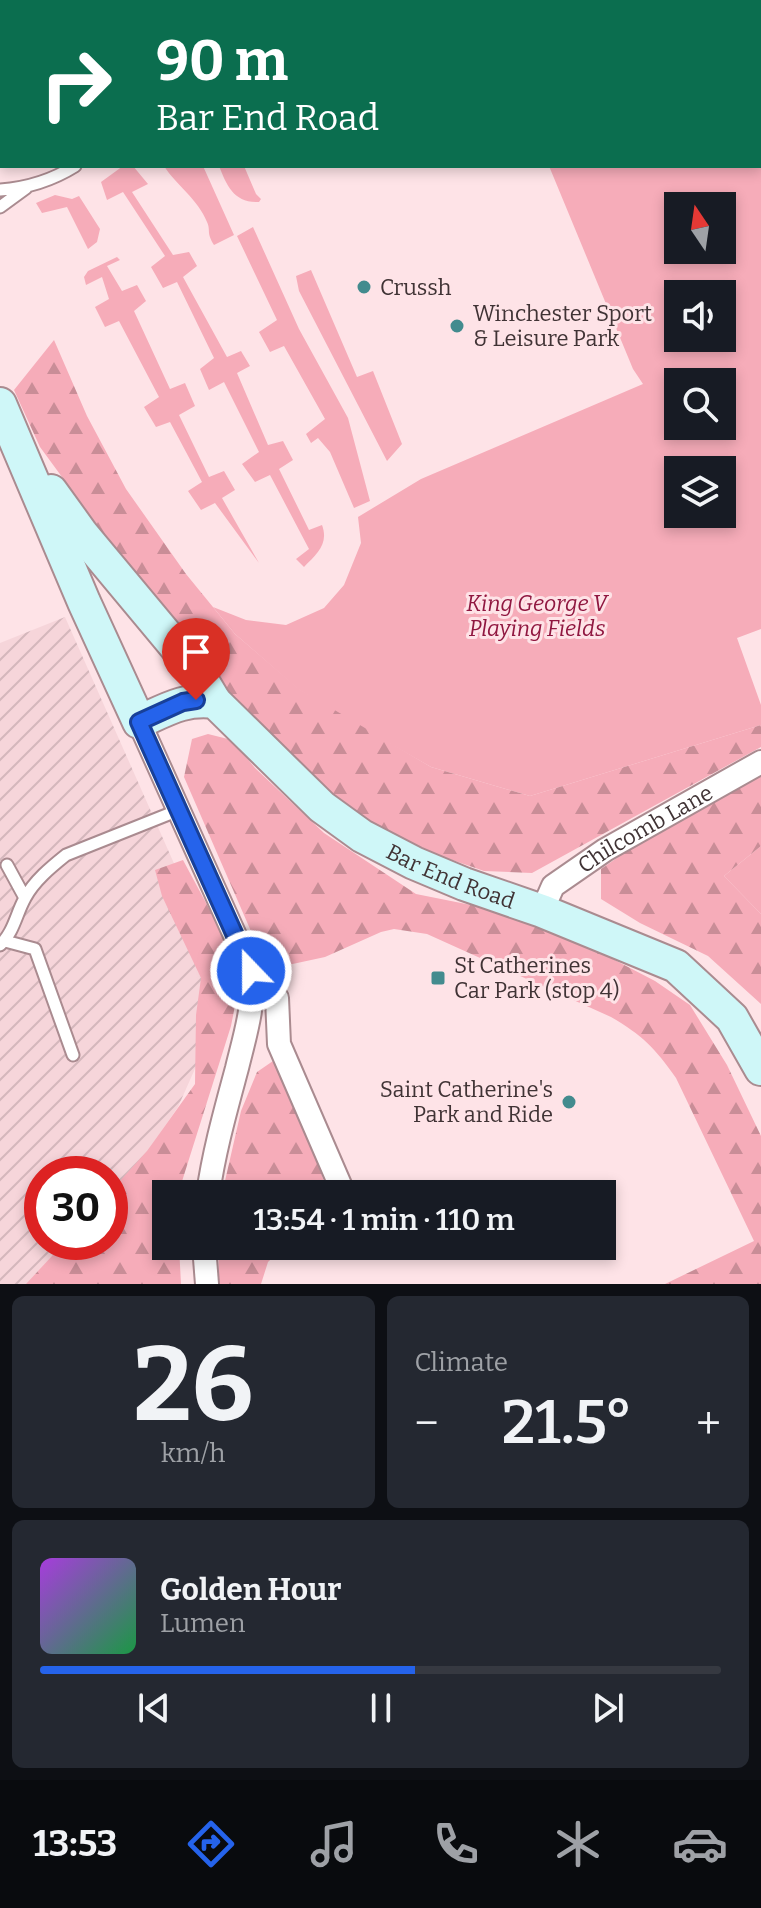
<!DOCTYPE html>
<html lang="en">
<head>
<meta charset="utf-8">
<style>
  :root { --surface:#171b24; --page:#242831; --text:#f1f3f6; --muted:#9ea1a6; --line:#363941; --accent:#2563eb }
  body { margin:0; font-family:Bitter,serif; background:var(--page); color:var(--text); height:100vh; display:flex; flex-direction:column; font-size:30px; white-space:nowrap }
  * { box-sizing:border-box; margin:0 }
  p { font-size:26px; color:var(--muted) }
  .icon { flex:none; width:44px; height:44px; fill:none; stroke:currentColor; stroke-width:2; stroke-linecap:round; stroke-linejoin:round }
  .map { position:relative; height:1284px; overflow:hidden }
  .sheet { display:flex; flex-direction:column; gap:12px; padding:12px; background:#0d0f14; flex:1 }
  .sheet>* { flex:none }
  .banner { position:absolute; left:0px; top:0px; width:762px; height:168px; box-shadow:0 4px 12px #0003; background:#0b6e4f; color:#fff; overflow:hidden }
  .needle { width:52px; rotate:347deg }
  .buttons { position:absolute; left:664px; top:192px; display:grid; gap:16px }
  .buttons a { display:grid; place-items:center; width:72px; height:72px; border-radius:0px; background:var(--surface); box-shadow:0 4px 12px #0003; font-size:40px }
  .speed { position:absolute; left:24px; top:1156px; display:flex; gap:16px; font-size:40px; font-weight:700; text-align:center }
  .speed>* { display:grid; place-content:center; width:104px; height:104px; border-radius:50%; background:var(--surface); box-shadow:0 4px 12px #0003; line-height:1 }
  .speed .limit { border:12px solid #d22; background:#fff; color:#111 }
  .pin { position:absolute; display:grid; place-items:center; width:68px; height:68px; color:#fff; margin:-82px -34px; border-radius:50% 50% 50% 0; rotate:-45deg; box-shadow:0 0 8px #0007 }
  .pin .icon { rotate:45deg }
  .me { position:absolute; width:88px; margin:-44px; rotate:338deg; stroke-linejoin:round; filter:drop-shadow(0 0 6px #0008) }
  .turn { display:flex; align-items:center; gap:28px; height:168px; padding:0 24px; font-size:36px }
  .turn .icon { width:104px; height:104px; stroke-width:2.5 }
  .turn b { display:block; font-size:56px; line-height:68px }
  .big { font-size:60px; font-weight:600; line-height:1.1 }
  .sheet .card { flex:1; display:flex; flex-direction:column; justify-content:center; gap:12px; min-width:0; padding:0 28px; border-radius:12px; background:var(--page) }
  .sheet .dial { align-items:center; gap:0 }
  .dial b { font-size:104px; line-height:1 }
  .song { display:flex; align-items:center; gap:24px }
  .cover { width:96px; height:96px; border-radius:12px; background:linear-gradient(135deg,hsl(280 70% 55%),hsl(140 70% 35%)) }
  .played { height:8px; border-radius:4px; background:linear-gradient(90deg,var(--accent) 55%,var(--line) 55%) }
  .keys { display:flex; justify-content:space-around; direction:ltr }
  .heat { display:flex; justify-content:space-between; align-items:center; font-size:44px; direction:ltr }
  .sheet .tiles { flex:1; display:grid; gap:12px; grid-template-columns:1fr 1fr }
  .card:last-child { grid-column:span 2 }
  .trip { position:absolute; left:152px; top:1180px; width:464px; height:80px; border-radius:0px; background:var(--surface); box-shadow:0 4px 12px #0003; font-weight:600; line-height:80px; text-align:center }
  .tab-bar { display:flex; height:128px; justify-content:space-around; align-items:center; background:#090b0e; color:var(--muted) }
  .tab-bar .icon { width:56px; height:56px }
  .tab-bar .active { color:var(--accent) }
  .tab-bar b { font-size:36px; color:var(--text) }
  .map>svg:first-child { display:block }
  .industrial { fill:url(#industrial-furrows) }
  .green { fill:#f6acb9; fill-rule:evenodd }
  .forest { fill:url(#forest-firs) }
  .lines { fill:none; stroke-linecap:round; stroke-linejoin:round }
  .service-casing { stroke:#aa8b90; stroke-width:15 }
  .minor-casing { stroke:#aa8b90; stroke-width:26 }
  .secondary-casing { stroke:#aa8b90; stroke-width:36 }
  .service { stroke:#fff; stroke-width:11 }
  .minor { stroke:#fff; stroke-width:22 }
  .secondary { stroke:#cff7f8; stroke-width:32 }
  .route-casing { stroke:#184099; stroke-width:20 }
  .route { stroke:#2563eb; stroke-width:14 }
  .poi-dot { fill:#438b8e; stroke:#fee3e7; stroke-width:3 }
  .labels { text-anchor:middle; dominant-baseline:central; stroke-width:6; stroke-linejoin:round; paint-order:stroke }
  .poi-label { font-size:22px; fill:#403335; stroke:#fee3e7; text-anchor:start }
  .park-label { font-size:22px; font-style:italic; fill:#901740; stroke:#fee3e7 }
  .street-label { font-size:22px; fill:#403335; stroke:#fee3e7 }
</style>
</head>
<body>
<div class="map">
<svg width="761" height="1284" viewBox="0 0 761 1284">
  <defs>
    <pattern id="industrial-furrows" width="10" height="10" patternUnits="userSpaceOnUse" patternTransform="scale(2)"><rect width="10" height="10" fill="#f6d5da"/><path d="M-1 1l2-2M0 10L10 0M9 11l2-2" fill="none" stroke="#d4b7bc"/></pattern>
    <pattern id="forest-firs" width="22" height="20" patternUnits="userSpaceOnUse" patternTransform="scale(2)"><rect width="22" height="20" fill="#f6acb9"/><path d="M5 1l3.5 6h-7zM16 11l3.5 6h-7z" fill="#c98d97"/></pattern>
  </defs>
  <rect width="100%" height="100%" fill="#fee3e7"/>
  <path class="industrial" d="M0,0H273L2,2L0,93Z
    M65,617L230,990L178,1107L110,1206V1174H42V1242H86L57,1284H0V643Z"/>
  <path class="green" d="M481,0H761V629L737,638L761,705V725L530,796L431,767L345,718L298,689L235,634L213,607L246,620L286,625L324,608L344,585L361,543L358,517L421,479L643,384L633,369L549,166H760V2ZM678,206H722V250H678ZM678,294H722V338H678ZM678,382H722V426H678ZM678,470H722V514H678Z
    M123,166H133L148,184L132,192L173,255L189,252L197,266L183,277L227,357L241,351L250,366L237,373L268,445L283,441L293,460L279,469L309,530L322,525C329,544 317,554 304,567L296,559L309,549L270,475L255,482L242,464L259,452L224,382L209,390L200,369L214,358L177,282L163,288L151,267L165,256L123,192L107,200L101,182Z
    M164,166H203L234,235L214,245C206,232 211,231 207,222C198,199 176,185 164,166Z
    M219,166H244L256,194L261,199L259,202C234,203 227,186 219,166Z
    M55,195L72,199L79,196L100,229L97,242L88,249L67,207L42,213L36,203Z
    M253,227L299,329L348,418L370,501L354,508L330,452L318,438L311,443L306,434L325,419L284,346L270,352L259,332L277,320L237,236Z
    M117,257L120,260L107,266L122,291L137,285L146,301L134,311L170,389L185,383L195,406L179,415L209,477L224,471L235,490L222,498L259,563L215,503L201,510L188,491L202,482L170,422L156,427L144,407L159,397L119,321L105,327L95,307L109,299L102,277L86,285L84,277L88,271Z
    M311,270L357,377L373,371L402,444L387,461L299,291L296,276Z
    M761,846V914L724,876Z"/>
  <path class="forest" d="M54,340L87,416L126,489L186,574L235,634L299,689L431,767L530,796L761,725V747L532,873L484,871L403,843L322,795L219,683L117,552L40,447L14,390Z
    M208,734L232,740L255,768L324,833L416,894L496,910L582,943L655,981L690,1005L727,1065L761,1136V1284H665L754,1241L676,1078C655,1048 642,1035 611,1017L427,934L394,929L381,932L325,957L288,965L257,945L184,777L192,739Z
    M761,772V846L724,876L761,914V1004L708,956L640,923L601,899V869L716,789Z
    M183,860L242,970L231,1026L178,1194H166V1246H179L181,1284H26L65,1242H110V1192L147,1151L195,1084L196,1015L201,978L162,896L155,870Z
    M273,1061L315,1154L328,1194H222L241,1111L257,1072Z
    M219,1246H285L268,1262L261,1284H218Z"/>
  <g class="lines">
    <defs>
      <path id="service" d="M444,0L445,2
        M141,2L146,0
        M345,2L351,0
        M0,58H2
        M0,190C28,188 51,181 75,166
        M0,207L26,188
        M7,865L25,898
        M5,941L35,949L73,1055
        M0,945C14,932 16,914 25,898C34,881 51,867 66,855L179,810"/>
      <g id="minor">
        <path d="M139,722L251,971C255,1005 245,1035 237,1068C226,1109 214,1151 208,1194"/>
        <path id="s1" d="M542,911L553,886L605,850L761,762"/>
        <path d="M254,994L277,998L279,1044L344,1194"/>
        <path d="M204,1246L207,1284"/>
      </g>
      <g id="secondary">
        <path id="s2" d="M0,404L84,602L139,722C166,710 184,698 215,702L322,807L362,836L414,863L464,884L542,911L676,966L732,1018L761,1069"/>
        <path d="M51,491L82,534L197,672L215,702"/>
      </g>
    </defs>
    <use href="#service" class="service-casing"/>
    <use href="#minor" class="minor-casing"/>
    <use href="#secondary" class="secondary-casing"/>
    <use href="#service" class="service"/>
    <use href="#minor" class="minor"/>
    <use href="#secondary" class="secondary"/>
  </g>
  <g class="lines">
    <defs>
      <path id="route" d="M196,700L183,702L139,722L251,971"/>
    </defs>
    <use href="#route" class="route-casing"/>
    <use href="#route" class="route"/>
  </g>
  <g class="poi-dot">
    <circle cx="364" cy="287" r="8"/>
    <circle cx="457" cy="326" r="8"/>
    <rect x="430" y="970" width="16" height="16" rx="4"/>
    <circle cx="569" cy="1102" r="8"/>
  </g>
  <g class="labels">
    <g class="poi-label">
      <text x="380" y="287">Crussh</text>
      <text x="473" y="313">Winchester Sport<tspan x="473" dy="25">&amp; Leisure Park</tspan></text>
      <text x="454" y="965">St Catherines<tspan x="454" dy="25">Car Park (stop 4)</tspan></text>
      <text x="553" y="1089" text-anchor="end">Saint Catherine's<tspan x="553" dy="25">Park and Ride</tspan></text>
    </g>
    <g class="park-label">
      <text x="537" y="603">King George V<tspan x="537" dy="25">Playing Fields</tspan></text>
    </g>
    <g class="street-label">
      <text stroke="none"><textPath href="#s1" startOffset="136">Chilcomb Lane</textPath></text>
      <text stroke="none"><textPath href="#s2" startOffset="724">Bar End Road</textPath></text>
    </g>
  </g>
</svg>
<div class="buttons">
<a><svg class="needle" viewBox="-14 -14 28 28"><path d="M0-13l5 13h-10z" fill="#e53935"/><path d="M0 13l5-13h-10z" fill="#9ea1a6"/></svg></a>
<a><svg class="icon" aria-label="sound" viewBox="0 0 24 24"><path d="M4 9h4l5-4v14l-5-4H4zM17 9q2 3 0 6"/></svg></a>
<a><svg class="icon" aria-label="search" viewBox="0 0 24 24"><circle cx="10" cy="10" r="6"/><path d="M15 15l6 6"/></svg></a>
<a><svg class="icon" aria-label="layers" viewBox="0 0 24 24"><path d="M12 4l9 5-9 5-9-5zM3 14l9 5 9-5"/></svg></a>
</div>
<div class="speed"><div class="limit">30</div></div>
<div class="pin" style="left:196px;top:700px;background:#d93025"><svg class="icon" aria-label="arrive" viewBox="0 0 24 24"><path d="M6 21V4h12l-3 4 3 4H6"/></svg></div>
<svg class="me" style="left:251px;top:971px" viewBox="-20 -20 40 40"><circle r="17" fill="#2563eb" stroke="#fff" stroke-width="3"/><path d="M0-11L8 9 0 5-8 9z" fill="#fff"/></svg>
<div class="trip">13:54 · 1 min · 110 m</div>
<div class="banner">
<div class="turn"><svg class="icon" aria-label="right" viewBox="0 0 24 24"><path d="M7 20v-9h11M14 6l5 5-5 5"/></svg><div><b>90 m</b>Bar End Road</div></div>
</div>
</div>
<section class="sheet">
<div class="tiles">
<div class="card dial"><b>26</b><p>km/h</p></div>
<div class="card"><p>Climate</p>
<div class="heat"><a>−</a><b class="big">21.5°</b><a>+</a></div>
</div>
<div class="card">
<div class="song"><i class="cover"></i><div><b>Golden Hour</b><p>Lumen</p></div></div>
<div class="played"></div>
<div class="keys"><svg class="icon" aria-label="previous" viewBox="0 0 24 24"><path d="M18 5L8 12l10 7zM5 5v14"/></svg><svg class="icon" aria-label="pause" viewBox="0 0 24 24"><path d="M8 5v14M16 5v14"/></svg><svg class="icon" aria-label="next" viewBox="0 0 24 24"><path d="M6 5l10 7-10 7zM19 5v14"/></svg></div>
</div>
</div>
</section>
<nav class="tab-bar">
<b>13:53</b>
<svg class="icon active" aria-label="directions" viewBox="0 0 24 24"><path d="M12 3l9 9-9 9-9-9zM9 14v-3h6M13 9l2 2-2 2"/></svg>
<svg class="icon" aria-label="music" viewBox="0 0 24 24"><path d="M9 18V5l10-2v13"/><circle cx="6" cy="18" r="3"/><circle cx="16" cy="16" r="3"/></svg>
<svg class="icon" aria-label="phone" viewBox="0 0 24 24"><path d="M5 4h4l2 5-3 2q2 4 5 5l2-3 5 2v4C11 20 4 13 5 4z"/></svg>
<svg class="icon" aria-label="climate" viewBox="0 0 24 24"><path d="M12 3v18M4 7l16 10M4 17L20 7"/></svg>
<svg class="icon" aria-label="car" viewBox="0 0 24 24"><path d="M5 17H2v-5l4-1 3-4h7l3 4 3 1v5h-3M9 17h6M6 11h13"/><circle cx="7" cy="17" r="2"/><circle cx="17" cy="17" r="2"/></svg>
</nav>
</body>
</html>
